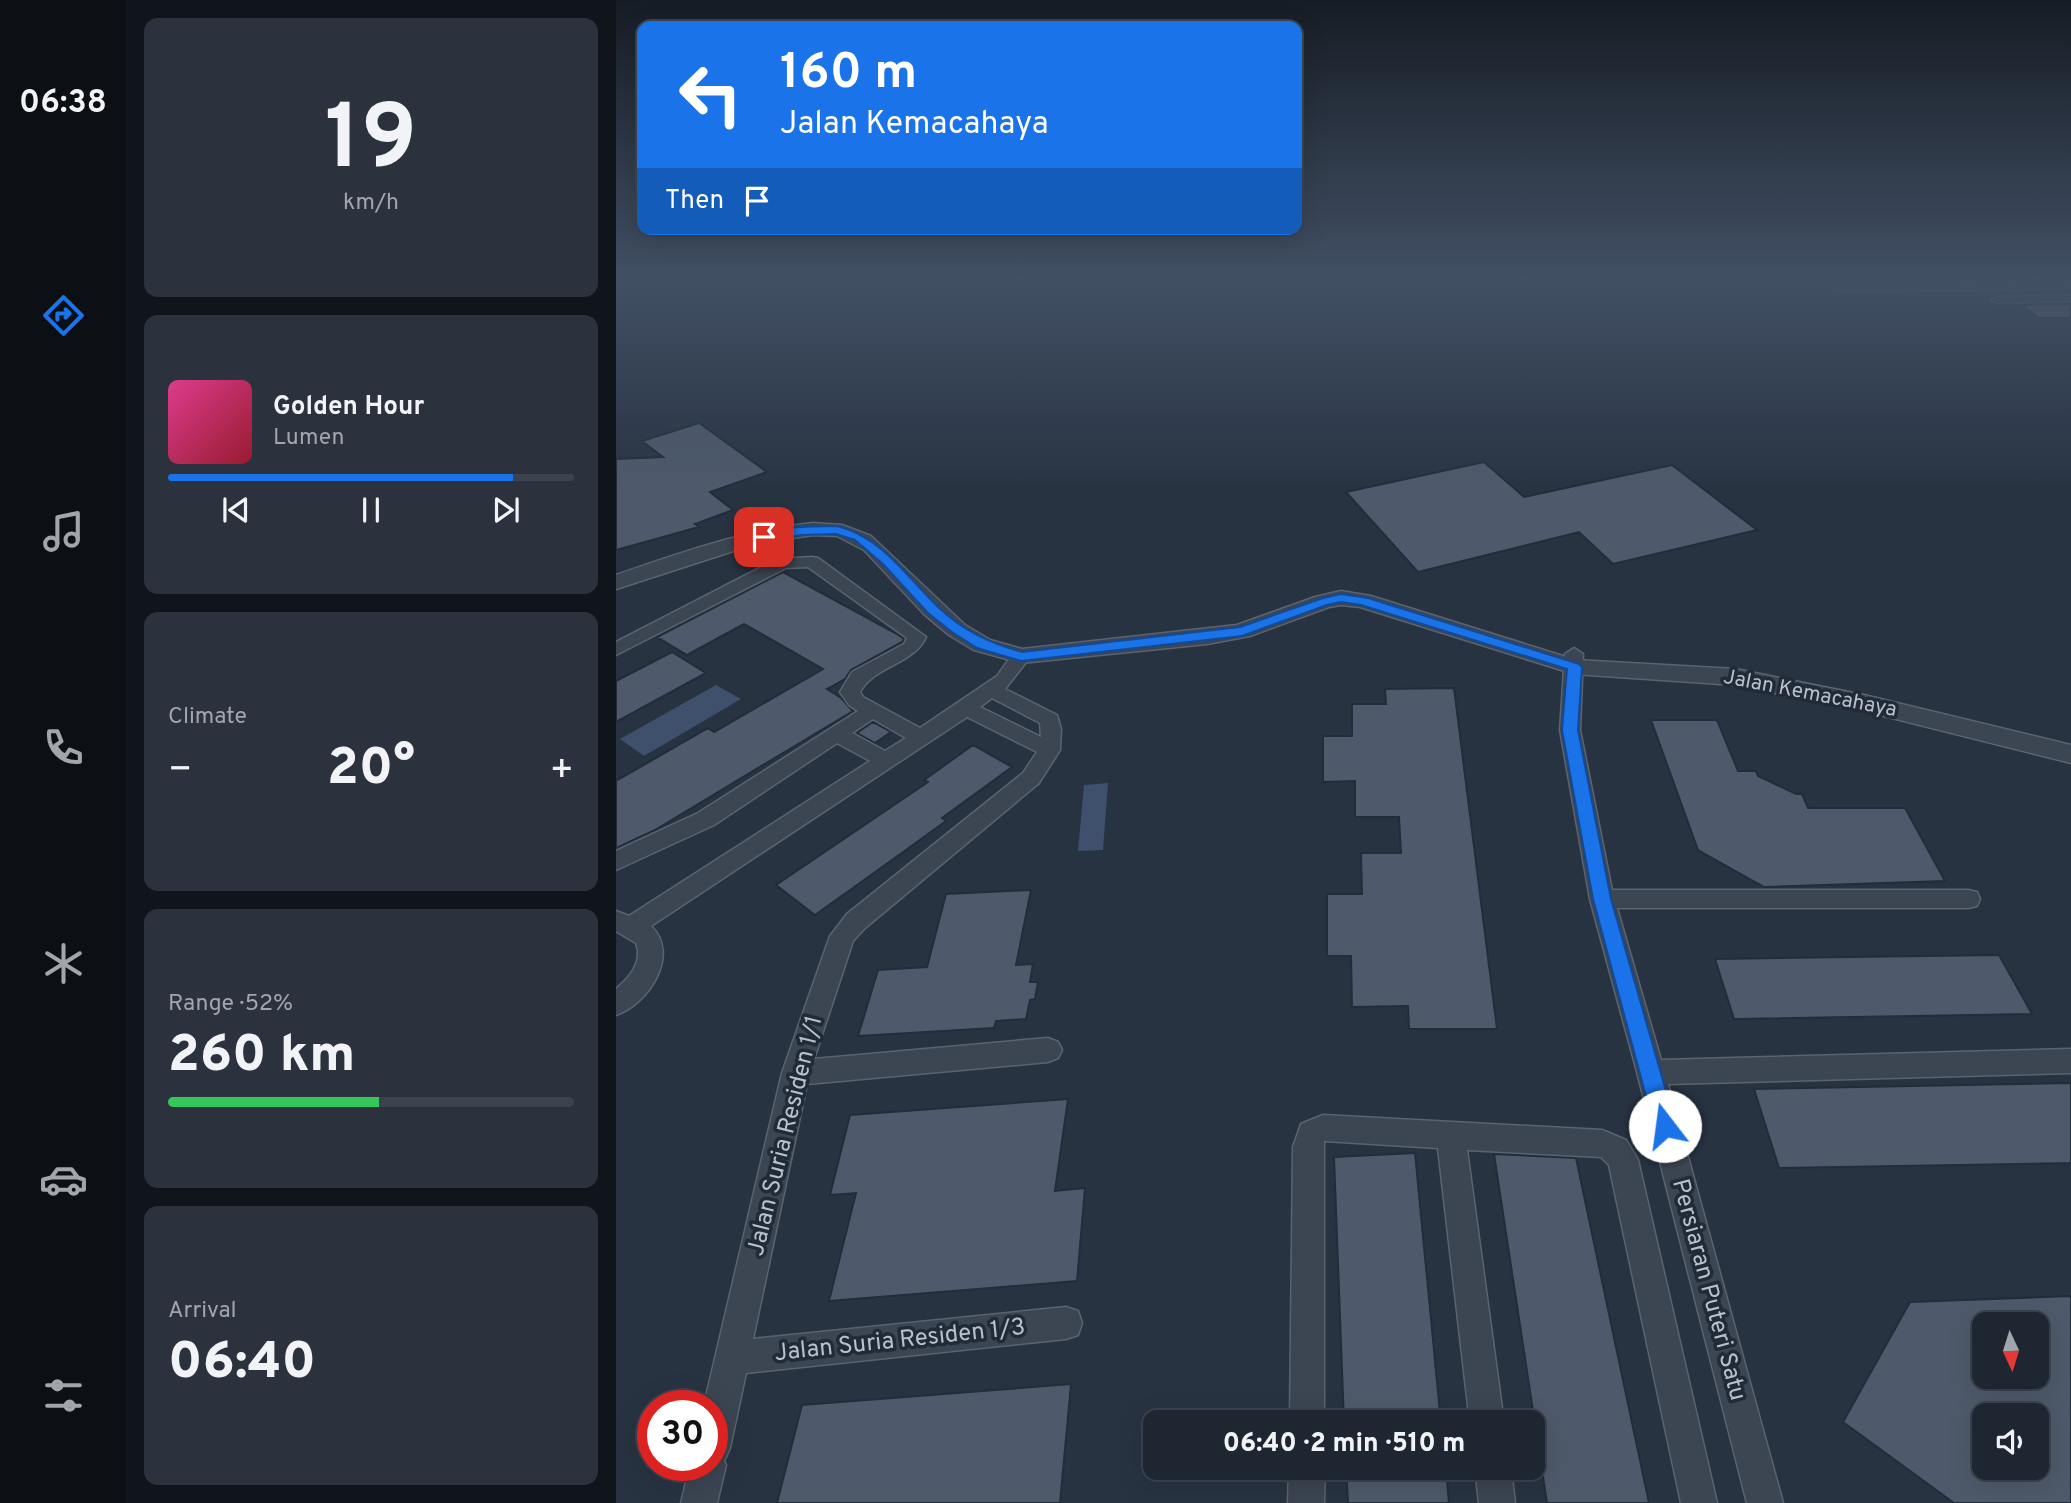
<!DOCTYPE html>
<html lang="en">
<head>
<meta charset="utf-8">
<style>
  :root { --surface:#1e2632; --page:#2b323e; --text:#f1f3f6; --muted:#a1a5ac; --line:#3c434d; --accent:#1a73e8 }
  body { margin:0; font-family:Overpass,sans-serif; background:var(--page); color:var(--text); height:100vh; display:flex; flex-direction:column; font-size:26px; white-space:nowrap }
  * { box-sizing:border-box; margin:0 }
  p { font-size:23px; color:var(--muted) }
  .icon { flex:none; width:38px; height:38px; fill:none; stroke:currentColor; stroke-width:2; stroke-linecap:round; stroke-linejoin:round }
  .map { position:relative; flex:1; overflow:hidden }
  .drawer { display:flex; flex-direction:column; gap:18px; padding:18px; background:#10151c; width:490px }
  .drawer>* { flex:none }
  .top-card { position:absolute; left:21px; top:21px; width:665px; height:214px; border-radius:14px; box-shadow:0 7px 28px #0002,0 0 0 2px var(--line); background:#1a73e8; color:#fff; overflow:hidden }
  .needle { width:46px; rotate:176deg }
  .controls { position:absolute; left:1356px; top:1312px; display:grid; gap:14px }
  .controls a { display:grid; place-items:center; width:77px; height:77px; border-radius:14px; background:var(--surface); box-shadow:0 7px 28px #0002,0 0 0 2px var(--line); font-size:35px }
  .speed { position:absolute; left:21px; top:1390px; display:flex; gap:14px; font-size:35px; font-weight:700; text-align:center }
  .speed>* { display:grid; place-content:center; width:91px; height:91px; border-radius:50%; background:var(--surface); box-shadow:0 7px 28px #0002,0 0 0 2px var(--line); line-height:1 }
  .speed .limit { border:10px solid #d22; background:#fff; color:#111 }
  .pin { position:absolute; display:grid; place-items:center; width:60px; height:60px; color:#fff; margin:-30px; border-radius:14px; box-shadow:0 4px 10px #0006 }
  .me { position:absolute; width:77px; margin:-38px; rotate:345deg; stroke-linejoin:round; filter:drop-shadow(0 0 5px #0008) }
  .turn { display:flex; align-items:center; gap:24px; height:147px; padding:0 28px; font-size:32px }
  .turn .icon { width:91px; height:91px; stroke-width:2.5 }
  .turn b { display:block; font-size:49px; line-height:60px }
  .then { display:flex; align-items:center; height:66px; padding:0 28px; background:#0003; gap:14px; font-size:26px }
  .big { font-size:52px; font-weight:800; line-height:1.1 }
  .drawer .tile { flex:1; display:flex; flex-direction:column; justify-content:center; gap:10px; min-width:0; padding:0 24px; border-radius:14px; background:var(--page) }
  .drawer .dial { align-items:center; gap:0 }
  .dial b { font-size:91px; line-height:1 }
  .song { display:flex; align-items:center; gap:21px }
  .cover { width:84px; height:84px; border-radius:10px; background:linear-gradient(135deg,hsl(330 70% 55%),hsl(350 70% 35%)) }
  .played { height:7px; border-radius:4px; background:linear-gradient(90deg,var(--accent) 85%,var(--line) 85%) }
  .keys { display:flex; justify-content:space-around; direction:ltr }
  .heat { display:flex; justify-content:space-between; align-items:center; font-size:38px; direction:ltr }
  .charge { height:10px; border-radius:5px; background:linear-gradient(90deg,#34c759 52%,var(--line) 0) }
  .trip { position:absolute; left:527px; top:1410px; width:402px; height:70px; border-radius:14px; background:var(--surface); box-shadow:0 7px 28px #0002,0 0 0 2px var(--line); font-weight:800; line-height:70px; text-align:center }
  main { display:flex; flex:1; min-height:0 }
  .dock { display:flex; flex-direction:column; width:126px; justify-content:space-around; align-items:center; background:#0c0f14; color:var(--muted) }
  .dock .icon { width:49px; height:49px }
  .dock .selected { color:var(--accent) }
  .dock b { font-size:32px; color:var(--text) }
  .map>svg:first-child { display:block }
  .water { fill:#3e506b }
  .building { fill:#4e5a6b; stroke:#232c39; stroke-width:2; fill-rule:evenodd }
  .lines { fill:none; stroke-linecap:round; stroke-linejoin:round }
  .minor-casing { stroke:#5a636f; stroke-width:3 }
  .tertiary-casing { stroke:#5a636f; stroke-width:3 }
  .minor { fill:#3c4552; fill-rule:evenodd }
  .tertiary { fill:#3c4552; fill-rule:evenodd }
  .route { fill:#1a73e8; stroke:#114b97; stroke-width:2 }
  .labels { text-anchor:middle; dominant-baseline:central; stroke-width:7; stroke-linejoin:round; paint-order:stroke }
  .street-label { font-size:21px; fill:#b9c0cc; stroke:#212a37 }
  .near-street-label { font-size:24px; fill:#b9c0cc; stroke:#212a37 }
</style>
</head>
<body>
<main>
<nav class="dock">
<b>06:38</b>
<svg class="icon selected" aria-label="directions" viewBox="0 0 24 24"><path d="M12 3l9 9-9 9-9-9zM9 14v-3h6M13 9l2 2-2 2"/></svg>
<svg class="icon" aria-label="music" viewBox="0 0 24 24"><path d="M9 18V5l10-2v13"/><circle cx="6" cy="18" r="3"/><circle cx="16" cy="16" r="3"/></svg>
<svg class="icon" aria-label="phone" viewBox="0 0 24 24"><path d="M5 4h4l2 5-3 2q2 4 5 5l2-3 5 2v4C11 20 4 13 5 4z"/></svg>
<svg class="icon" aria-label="climate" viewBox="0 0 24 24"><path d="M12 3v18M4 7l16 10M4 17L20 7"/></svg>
<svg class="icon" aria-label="car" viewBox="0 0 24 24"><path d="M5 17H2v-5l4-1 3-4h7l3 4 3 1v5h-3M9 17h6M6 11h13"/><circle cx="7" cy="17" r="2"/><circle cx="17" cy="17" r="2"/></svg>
<svg class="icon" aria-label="filters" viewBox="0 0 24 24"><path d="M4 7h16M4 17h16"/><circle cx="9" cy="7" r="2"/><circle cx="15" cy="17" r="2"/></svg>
</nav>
<section class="drawer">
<div class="tile dial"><b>19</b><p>km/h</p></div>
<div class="tile">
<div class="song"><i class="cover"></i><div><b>Golden Hour</b><p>Lumen</p></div></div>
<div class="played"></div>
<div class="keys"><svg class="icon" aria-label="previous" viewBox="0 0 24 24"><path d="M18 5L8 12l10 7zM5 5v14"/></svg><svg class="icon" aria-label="pause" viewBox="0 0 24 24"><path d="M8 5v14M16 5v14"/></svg><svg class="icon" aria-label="next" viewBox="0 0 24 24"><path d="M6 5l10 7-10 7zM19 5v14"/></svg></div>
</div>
<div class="tile"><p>Climate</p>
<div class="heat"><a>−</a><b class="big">20°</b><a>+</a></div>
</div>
<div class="tile"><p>Range · 52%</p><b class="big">260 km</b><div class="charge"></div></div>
<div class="tile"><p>Arrival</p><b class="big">06:40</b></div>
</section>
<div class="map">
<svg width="1455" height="1503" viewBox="0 0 1455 1503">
  <rect width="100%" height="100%" fill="#283342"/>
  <path class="water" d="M100,685L125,699L28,756L4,739Z
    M492,783L487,850L462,851L468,785Z"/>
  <path class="building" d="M1454,304L1455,318H1423L1405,305Z
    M83,423L151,472L94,492L117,510L79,524L83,527L0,550V459L47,457L26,441Z
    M868,462L908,497L1056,465L1141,530L997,564L963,532L802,572L730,492Z
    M167,572L281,634L288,639L286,642L235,670L229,679L211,689L225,698L237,711L39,830L0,848V781L92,728L98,732L207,669L128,624L71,655L41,637Z
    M56,652L90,673L0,722V681Z
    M838,688L881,1029H793L792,1006L736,1007L735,956H711V894H746L745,853H785L783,817H739V781L707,782V736H736V704H770L769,689Z
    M1035,720H1101L1122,771H1140L1142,776L1180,794H1186L1192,808H1289L1329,881L1148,887L1082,850Z
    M257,722L275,732L259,743L241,733Z
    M357,745L396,767L326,818L330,821L276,860L199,915L160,885L312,782L308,780Z
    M415,890L400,965L417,964L414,982H422L419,999L414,1000L410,1019L380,1021L378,1028L242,1036L262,970L311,967L330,894Z
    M1383,955L1416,1014L1118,1019L1099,959Z
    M1455,1083V1163L1163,1168L1138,1089Z
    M452,1099L439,1191L469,1188L461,1281L213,1301L240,1193L214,1195L234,1115Z
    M799,1153L825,1423H728L718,1157Z
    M878,1154L960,1158L1033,1503H931Z
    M1455,1296V1503H1338L1227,1422L1294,1302ZM1368,1325H1421V1377H1368ZM1368,1416H1421V1468H1368Z
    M455,1384L444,1503H161L186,1405Z
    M730,1468H830L833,1503H732Z"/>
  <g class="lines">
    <defs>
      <path id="minor" d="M1395,284L1399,285V289L1227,292L1221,289L1227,286Z
        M1455,295V301L1381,303L1375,300L1381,297Z
        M196,557L202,558L310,637C297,665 259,665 244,692L247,697L304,728L381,676L398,652L405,650L415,656L389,689L441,715L445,729L444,750L423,783L249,928L237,941L198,1059L432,1038L442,1042L446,1050L442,1058L432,1062L191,1084L137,1339L450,1307L462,1311L466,1323L462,1335L450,1339L130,1373L114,1448L108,1461L110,1465L101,1503H65L74,1465H96V1405H88L166,1073L214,936L231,914L407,773L421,752L351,717L35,926C65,955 32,1004 0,1015V989C14,977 27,962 20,943L0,931V911L13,916L254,761L221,743L98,825L0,870V851L82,813L242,711L233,705L224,692L236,672L288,644L291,638L192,567L170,568L0,655V642L161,559ZM376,698L424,723L425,737L364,707ZM257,719L290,738L269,751L236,733Z
        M958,648L967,654L964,730L996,890H1352L1361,892L1364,899L1361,906L1352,908H1001L1045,1060L1455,1049V1073L1052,1084L1167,1503H1131L1021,1072L974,899L944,730L949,654Z
        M707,1115L986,1130L1010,1140L1022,1160L1101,1503H1065L993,1165L985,1157L851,1150L888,1423H854L822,1148L708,1141V1423H674L677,1147L685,1124Z
        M673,1468H709L708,1503H672Z
        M859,1468H895L899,1503H863Z"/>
      <path id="tertiary" d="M1455,280V287L1395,291L1388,287L1395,283Z
        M197,523L226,525L255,536L349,625L374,640L406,649L621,625L699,597L725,591L755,596L960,660L1119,669L1248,695L1455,745V763L1248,711L1119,685L958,674L744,607L725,605L713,607L634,636L591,644L405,663L358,650L333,635L309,615L248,550L221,536L197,535L142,543L0,589V575C65,553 128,530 197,523Z"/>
    </defs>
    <use href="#minor" class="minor-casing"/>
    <use href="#tertiary" class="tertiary-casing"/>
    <use href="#minor" class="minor"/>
    <use href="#tertiary" class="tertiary"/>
  </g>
  <linearGradient id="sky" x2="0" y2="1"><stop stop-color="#161c24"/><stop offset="0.57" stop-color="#425065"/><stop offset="1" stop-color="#425065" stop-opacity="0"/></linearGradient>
  <rect width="1455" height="490" fill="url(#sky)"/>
  <path class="route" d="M221,526C267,538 288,574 321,606C346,630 373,643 406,652L624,627L707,598L725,594L752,598L963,664L966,667L962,730L995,899L1060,1126L1057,1133L1049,1136L1041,1133L1038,1126L977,899L946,730L951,669L745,605L725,602L711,605L626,636L405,661L361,648L336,632L312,613L267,564L239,540L220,534L186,535L148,541L142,537C157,525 201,527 221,526Z"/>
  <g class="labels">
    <g class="street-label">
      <text transform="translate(1194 694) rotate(11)">Jalan Kemacahaya</text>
    </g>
    <g class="near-street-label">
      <text transform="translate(170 1136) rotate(-76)">Jalan Suria Residen 1/1</text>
      <text transform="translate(1092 1290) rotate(75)">Persiaran Puteri Satu</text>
      <text transform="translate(284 1341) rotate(-6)">Jalan Suria Residen 1/3</text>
    </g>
  </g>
</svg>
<div class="controls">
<a><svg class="needle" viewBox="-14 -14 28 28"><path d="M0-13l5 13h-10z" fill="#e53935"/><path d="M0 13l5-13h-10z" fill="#a1a5ac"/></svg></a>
<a><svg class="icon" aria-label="sound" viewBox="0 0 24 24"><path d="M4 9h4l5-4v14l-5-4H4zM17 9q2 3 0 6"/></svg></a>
</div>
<div class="speed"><div class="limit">30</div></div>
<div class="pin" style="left:148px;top:537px;background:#d93025"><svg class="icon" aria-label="arrive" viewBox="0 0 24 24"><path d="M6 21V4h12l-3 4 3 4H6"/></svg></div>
<svg class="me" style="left:1049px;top:1126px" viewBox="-20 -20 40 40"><circle r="19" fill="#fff"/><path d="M0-13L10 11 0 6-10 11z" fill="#1a73e8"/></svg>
<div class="trip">06:40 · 2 min · 510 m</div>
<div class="top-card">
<div class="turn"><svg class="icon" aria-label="left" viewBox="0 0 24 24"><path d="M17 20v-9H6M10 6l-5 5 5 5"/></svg><div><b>160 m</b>Jalan Kemacahaya</div></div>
<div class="then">Then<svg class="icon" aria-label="arrive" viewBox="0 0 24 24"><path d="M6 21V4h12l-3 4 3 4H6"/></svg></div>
</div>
</div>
</main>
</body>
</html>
